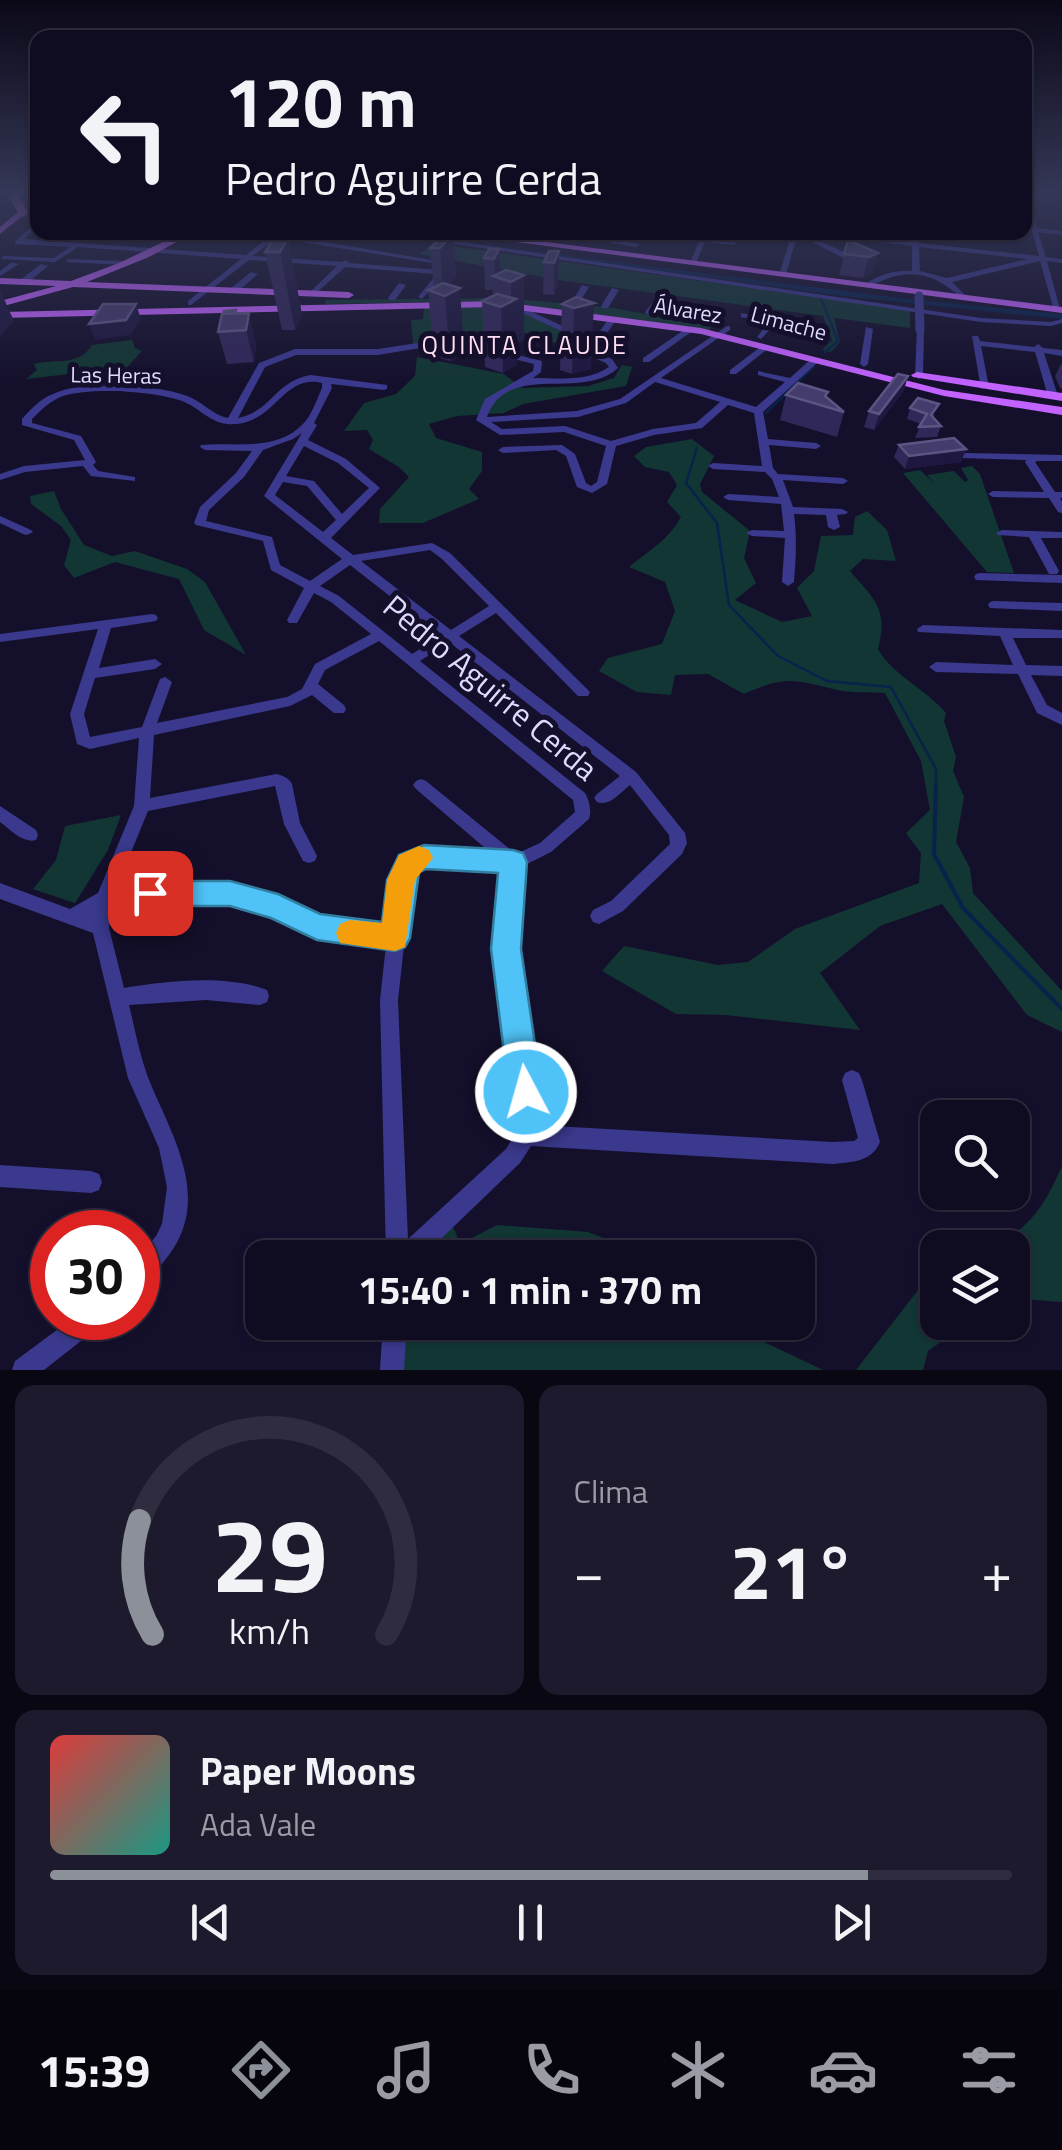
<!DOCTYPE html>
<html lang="es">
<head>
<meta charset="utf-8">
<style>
  :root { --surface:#0f0c21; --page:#1d1a2e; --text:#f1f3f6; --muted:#9b9ba5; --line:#2f2c3f; --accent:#8c9099 }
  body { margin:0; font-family:"Titillium Web",sans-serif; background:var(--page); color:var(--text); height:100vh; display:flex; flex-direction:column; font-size:38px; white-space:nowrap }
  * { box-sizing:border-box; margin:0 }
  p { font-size:32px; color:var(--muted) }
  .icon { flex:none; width:55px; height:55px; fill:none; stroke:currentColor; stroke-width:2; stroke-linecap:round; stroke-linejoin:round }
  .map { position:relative; height:1370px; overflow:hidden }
  .panel { display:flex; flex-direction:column; gap:15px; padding:15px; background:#080712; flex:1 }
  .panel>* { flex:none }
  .guide { position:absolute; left:30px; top:30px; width:1002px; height:210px; border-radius:20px; box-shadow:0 2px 8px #0004,0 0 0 2px var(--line); background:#0f0c21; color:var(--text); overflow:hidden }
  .controls { position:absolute; left:920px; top:1100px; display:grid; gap:20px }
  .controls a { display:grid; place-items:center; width:110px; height:110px; border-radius:20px; background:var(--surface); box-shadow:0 2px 8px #0004,0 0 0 2px var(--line); font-size:50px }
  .speed { position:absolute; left:30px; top:1210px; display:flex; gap:20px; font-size:50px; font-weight:700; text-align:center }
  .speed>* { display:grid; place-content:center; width:130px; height:130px; border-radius:50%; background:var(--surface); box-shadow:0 2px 8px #0004,0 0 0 2px var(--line); line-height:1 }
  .speed .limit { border:15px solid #d22; background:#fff; color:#111 }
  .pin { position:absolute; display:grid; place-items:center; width:85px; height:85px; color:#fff; margin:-42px; border-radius:20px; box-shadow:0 5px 15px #0006 }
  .me { position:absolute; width:110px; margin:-55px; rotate:354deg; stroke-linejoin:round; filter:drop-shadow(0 0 8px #0008) }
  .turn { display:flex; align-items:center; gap:35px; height:210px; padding:0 30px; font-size:45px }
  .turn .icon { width:130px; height:130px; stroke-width:2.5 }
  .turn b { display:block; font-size:70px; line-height:85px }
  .big { font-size:75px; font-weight:700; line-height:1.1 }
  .panel .widget { flex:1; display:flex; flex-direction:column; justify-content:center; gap:15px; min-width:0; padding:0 35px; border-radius:20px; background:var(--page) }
  .panel .dial { align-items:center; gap:0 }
  .dial svg { height:260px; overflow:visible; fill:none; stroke:var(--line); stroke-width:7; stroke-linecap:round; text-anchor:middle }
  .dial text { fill:var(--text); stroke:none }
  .song { display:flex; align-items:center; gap:30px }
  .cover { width:120px; height:120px; border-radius:15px; background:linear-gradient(135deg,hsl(0 70% 55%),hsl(170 70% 35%)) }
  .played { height:10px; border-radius:5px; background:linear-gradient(90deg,var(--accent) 85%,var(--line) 85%) }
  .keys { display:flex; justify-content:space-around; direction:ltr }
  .heat { display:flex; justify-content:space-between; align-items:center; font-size:55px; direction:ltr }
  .panel .tiles { flex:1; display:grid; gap:15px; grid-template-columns:1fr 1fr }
  .widget:last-child { grid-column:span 2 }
  .trip { position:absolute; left:245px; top:1240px; width:570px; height:100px; border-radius:20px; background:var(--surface); box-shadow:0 2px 8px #0004,0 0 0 2px var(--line); font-weight:700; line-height:100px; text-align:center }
  .dock { display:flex; height:160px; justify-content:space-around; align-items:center; background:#06050d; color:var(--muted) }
  .dock .icon { width:70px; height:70px }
  .dock .selected { color:var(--accent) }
  .dock b { font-size:45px; color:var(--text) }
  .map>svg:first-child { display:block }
  .green { fill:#123634 }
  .water { fill:#08224c }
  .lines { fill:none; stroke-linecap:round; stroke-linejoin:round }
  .stream-far1 { stroke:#08224c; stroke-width:2.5 }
  .stream { stroke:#08224c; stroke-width:4 }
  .minor { fill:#3a398d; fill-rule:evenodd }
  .major { fill:#c262ff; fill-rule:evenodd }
  .minor-bridge { stroke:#3a398d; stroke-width:9 }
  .major-bridge { stroke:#c262ff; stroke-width:9 }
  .wall { fill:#31285a }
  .shaded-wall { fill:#1e1740 }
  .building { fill:#443c6c; stroke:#5c5583; stroke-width:2.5 }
  .route { fill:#4fc3f7; stroke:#337fa1; stroke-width:2.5 }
  .slow { fill:#f59e0b }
  .labels { text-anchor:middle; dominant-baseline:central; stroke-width:10; stroke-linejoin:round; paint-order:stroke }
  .far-street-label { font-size:22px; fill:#dedbff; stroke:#14102c }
  .far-neighbourhood-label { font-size:25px; letter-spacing:2.5px; fill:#ffddf3; stroke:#14102c }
  .near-street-label { font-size:32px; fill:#dedbff; stroke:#14102c }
</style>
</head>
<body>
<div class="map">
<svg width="1062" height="1370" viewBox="0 0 1062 1370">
  <rect width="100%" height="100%" fill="#14102c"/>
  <path class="green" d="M437,244L910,310V328L834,318L840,342L831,352L822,350L832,340L823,316L559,280L419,254Z
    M506,298L613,308L712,326L708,331L484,301L325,304L326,300Z
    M483,307L522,311L562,332V341C532,351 527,311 480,343L447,336L413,344L411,320L423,319L424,308Z
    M132,340L135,348L142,351L118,377L69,374L26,379L37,370L34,364C57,358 78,367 92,345Z
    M417,357L504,374L522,388L588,386L614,378L622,365L632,367L626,386L523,404L504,413L457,416L429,424L436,438L482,452V471L469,489L479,499L423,523H379L380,509L409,477L399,467L369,449L373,440L367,430L344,431L364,403L396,394L415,376Z
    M692,439L714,456L700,484L702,492L750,531L744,558L756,583L735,600L782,622L812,616L797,588L814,571L821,536L853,535L855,517L867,511L887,530L896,561L863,559L850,571C876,601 888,609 878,649C892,675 926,689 946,713L944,721L956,757L953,771L964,797L956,842L970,868L973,893L1062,991V1032L1027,1015L942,904L880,926L820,973L860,1030L726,1015L676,1014L602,971L624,946L718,965L748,962L795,929L919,883L921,853L906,833L930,810L921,761L885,693C869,692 852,693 837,690C794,680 787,675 744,694L708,674L675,675L671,695L637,692L599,671L608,658L662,644L675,611L665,582L629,567C649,550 668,541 681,517L667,502L677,485L669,472L645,467L634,456L646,447Z
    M972,466L980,474L1014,573L987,572L903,473L920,470L935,484L927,475L954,471L965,482L968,480L961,468Z
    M54,491L61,509L84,545L112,556L135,551L187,569L205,582L246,655L204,630L179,579L115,562L74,578L64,565L71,540L61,526L31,504L30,496Z
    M121,815L108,850L75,903L33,889L56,860L65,826Z
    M1062,1166V1302L1021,1299L1013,1302L1012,1248L990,1247C1029,1231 1045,1205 1062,1166Z
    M450,1219L460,1244L497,1225L588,1232L627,1247L655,1240L658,1257L410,1258Z
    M937,1271L938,1322L967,1323L928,1351L923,1370H856L929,1276Z
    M400,1322L724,1323L823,1370H396Z"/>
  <path class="water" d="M389,233L908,299L1062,314V319L842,296Z"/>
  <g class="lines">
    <path class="stream-far1" d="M821,298L838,341L825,352
      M766,413L814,366
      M697,448L686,483L717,523L729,605L778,656L827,681L891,687L936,769V786"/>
    <path class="stream" d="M936,784L934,854L963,908L1062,1009"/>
    <path class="minor" d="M2,192H38V195L5,194Z
      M1053,192H1062V195L1054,193Z
      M1025,195L1028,197L1037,228L1062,231V235L1038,232L1046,257L1062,259V263L1047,261L1060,309L1053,307L1040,261L952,282L966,296L962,298C939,279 921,268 889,278C881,280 875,285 867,287V283C881,274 896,270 912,271V246L800,232H825L912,242V232H918L919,243L1039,256L1032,231L1025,230V226L1030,227L1025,208ZM919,247L1027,259L947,278L920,271Z
      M38,220V226L24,239L246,255L269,237L248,232H267L443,262L439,264L276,238L253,256L341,262L346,260L349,263L440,270L444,268L448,270L422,299L418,297L437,274L345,267L314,295L310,293L311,291L337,266L249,260L191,305H188V301L241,259L78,247L55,262L1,259L3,256L54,258L70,247L15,244V242Z
      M120,232H156L86,239L83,237Z
      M373,232H393L981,318L1051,322L1062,319V323L1051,326L981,322Z
      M502,232H510L499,241H495V239Z
      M703,232H710L707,238L737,243L734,245L705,242L695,265H689Z
      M792,232H798L786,274L779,276Z
      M806,235L862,260L863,262L856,264L804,238Z
      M612,240L636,243L639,245L636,247L610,243Z
      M68,259L124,261L128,263L124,265L66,262Z
      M12,262L19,264L0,276V271Z
      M41,264L48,266L26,284H20V280Z
      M251,272L258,274L236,293H230V289Z
      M399,283L406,285L395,300H389L388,298Z
      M582,285L589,287L578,305H572L571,303Z
      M612,288L619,290L608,308H602L601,306Z
      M658,295L665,297L652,314H646L645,312Z
      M685,303L692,305L680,319H674V315Z
      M515,304L569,329L576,343L612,359L618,368C581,402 508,360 487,417L577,411L620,399L727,326H730V330L661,378L756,407L785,382L758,375V371L790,378L811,359H817V363L763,412L768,439L816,443L821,446L816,449L769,445L773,468L778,474L843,478L848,481L843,484L783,480L793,507L842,509L848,512L846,514L837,515L840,527L834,530L828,527L826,515L794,514C797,536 796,559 794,582L788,586L782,582L785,538L752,536L746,533L752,530L784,531L781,504L728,500L723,497L728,494L779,497L772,479L765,472L713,469L708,466L713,463L762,466L754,413L728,405L702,428L654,435L616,446L607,484L592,493L577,487L566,456L556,450L503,453L498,450L503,447L562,445L575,454L586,483L591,486L597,482L606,446L564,432L500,435L476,420L485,399L533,371L534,364L450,343L378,355H296L265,367L238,418C271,412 275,381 311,375L387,385V389L384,390L331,384L332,388L314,423L317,425L308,440L346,459L380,488L331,538L353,555L432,543L450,553L590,692L588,696H578L496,613L459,636L636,772L685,833L687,843L682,854L623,911L599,924L593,922L590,916L593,910L611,901L670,844L669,835L630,785C620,793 609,807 597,802L594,798L597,794L620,776L449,642L420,661L585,793C589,800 592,811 589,819L551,852L521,867L515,949L534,1069L537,1125L833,1142L854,1141L858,1138L842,1080L845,1073L852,1070L859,1073L862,1080L880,1142C872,1162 852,1162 833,1164L531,1146L520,1163L421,1258H386L380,1000L386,945L317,935L274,914L229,902L150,901L112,905L109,928L124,988C166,981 226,974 267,990L269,996L267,1002L260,1005L206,1000L129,1005C135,1030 140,1056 149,1080C173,1138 214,1201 165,1260C157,1270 150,1282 138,1287V1258L156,1236L162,1224L167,1187L159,1148L128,1078L93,933L0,899V883L70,909L98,893L134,806L139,738L90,749L77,744L70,714L98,629L0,642V634L152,614L156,615L158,618L156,621L111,628L99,668L155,659L162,664L155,669L95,678L84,714L90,737L142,727L160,679L165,677L172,682L157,723L287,697L302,689L315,664L371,634L331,602L314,593L297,623H289L287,620L304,588L271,570L263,541L196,525L194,523L200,507L236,473L252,451L205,450L200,447L201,445C235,442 276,452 303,424C312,415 317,399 322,388V383C281,373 275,428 227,424C208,422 197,405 179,400C151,391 91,387 63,396C50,401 41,410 32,419V423L81,436L96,462L93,465L98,471L135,477V481L91,476L83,466L25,472L0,480V474L24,466L85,460L74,440L22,425V419C31,409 40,399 53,394C84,380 154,384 187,396C202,401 212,415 228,418L259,363L295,349H378L450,338L542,361L541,372L533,378C558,378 587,382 609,367L606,363L569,347L563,332L512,308L511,306ZM655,382L720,402L696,423L653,429L611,441L565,426L502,429L491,422L578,417L626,403ZM302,433L264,496L342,559L310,581L280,565L272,537L206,521L209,510L244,477L263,450L293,439ZM304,446L338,463L369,488L342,514L314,481L286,476ZM283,482L307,486L336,520L323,532L275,495ZM430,550L442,559L489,606L451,630L361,561ZM350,565L441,636L412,654L339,596L320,586ZM379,641L573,800L575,812L540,843L516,854L426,781L421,779L416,781L413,785L416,789L492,854C468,852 415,841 398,865C391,876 390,914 388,929L319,919L278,899L229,886L150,885L116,889L148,811L275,786L284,824L303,861L309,863L315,861L317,856L300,823L292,784C289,778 283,776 277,774L150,798L154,735L290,706L312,695L334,713H344L346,709L344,705L318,684L325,670ZM441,864L504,869L497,949L514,1069L517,1115L516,1132L506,1149L408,1239L398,1000L412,873L426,865Z
      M719,308L726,310L714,326H708L707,324Z
      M741,313L774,319L778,321L761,339L757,337L769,322L741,317Z
      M610,317L617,319L599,344H593L592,342Z
      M866,327L873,329L868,364L864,367L860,364Z
      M687,328L694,330L649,362H643V358Z
      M917,328L924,330L923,376L919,379L915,376Z
      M972,336H978L980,341L1034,347L1038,344L1043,348L1062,350V356L1044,353L1058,396L1056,398L1048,396L1035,352L981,346L989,387L981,389Z
      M763,345L770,347L736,374H730V370Z
      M966,453L1062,455V461H1037L1035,462L1055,492H1062V498H1060L1062,502V513L1058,512L1049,498L993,497L988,494L993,491L1044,492L1025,462L1026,460L962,458V454Z
      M0,516L31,530L33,532L27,535L23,534L0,523Z
      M1002,530L1062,532V538H1041L1059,571L1057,574H1049L1029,537L998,535L996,533Z
      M980,573L1062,575V583L976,580L974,577L976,574Z
      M994,601L1062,603V611L990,608L988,605L990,602Z
      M923,625L1062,630V638H1013L1026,665L1062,666V676L1031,675L1047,705L1062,713V725L1037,713L1018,674L936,672L929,667L936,662L1013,665L1000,636L918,632L917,629Z
      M0,806L36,830L38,835L36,840C23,844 10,829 0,822Z
      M0,1165L91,1171L99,1174L102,1182L99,1190L91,1193L0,1187Z
      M73,1318H104L100,1326L44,1370H12L15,1361Z
      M383,1322H407L404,1370H380Z"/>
    <path class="major" d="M20,210L27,212L0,234V227Z
      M184,232H195L149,257L87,282L349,292L354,295L349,298L73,287L0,307V301L56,286L0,284V278L71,281L119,263Z
      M439,232H467L1062,307V313Z
      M494,301L701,328L944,390L1062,407V415L944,396L701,334L494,307L0,318V312Z
      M917,372L1062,393V401L913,377L911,375Z"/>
    <path class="minor-bridge" d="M919,296L920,330"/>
    <path class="major-bridge" d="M11,192L23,212"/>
  </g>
  <path class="wall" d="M453,233L456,276L449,285L464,354L450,361L434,356L428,290L434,288L430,248Z
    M288,238L302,315L295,330H282L265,252Z
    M848,240L878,253L872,274L863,278L839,275Z
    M489,249L500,273L524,275V339L516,344L517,364L503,373L485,367L482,301L493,295V290H485L484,258Z
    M559,251L558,283L554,295L543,294L544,262Z
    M576,297L591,369L572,374L560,370L562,304Z
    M236,310L256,344L254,362L227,364L218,332Z
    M1061,364H1062V389L1060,388L1055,376Z
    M908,376L903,392L874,430L864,427L869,411Z
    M786,395L827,398L844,412L837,437L780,420Z
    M910,408L935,415L933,418L941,426L937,437L915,438L921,424L907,419Z
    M899,445L966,449L961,462L905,469L894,457Z"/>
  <path class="shaded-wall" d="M453,233L456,276L443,292L440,248Z
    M288,238L302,315L295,330L280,252Z
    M499,249L500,279L495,277L494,259Z
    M559,251L558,283L554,295V263Z
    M878,253L872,274L863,278L869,257Z
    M524,275V339L516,344L517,364L503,373L501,307L511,301V282Z
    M460,288L464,354L450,361L445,296Z
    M0,290L14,321L0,337Z
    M594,303L591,369L572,374L574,308Z
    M136,304L141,319L131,335L95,340L89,324Z
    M249,313L256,344L254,362L246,330Z
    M908,376L903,392L874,430L879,414Z
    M966,449L961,462L905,469L909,456Z"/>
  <path class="building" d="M446,232L453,233L440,248H430Z
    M274,238H288L280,252H265Z
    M848,240L878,253L869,257L844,254Z
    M489,249H499L494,259L484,258Z
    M549,251H559L554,263L544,262Z
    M506,270L524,275L511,282L493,276Z
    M443,283L460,288L445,296L428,290Z
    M497,294L516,299L501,307L482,301Z
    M576,297L594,303L574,308L562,304Z
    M103,304H136L126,320L89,324Z
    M236,310L235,313L223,314L224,311Z
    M249,313L246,330L218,332L222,314Z
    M898,374L908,376L879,414L869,411Z
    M798,383L828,392L825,396L844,412L786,395Z
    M918,398L939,404L931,415L941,426L919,427L927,414L910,408Z
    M954,438L966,449L909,456L899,445Z"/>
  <linearGradient id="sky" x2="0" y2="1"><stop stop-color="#0b0918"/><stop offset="0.5" stop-color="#343756"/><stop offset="1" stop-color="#343756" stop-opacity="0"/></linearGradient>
  <rect width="1062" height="384" fill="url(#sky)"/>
  <path class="route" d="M424,845L513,850L523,853L527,862L521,949L542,1092L537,1104L526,1108L514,1104L509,1092L491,949L498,873L426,869L419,872L410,938L405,947L395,951L317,940L271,918L230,906H150L141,902L136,893L141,884L150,881H230L278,894L320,914L382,922L387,880L399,855Z"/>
  <path class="slow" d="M419,846L429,850L433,858L415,880L405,947L395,951L340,943L336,933L340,924L350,920L382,923L387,880L399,855Z"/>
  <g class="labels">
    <g class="far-street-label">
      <text transform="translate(688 310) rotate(9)">Álvarez</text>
      <text transform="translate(789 323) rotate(15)">Limache</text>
      <text transform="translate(116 375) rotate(1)">Las Heras</text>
    </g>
    <g class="far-neighbourhood-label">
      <text x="525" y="345">QUINTA CLAUDE</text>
    </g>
    <g class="near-street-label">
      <text transform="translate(491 687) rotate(40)">Pedro Aguirre Cerda</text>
    </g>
  </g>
</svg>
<div class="controls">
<a><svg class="icon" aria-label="search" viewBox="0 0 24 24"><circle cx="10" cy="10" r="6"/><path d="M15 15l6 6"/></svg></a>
<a><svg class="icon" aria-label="layers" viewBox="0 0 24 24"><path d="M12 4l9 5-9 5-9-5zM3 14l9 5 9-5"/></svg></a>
</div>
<div class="speed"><div class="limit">30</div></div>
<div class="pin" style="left:150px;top:893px;background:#d93025"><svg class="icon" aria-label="arrive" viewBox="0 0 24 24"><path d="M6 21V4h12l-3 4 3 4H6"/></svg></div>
<svg class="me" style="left:526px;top:1092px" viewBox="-20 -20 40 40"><circle r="17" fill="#4fc3f7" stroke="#fff" stroke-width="3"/><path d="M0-11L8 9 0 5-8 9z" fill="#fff"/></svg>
<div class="trip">15:40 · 1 min · 370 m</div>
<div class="guide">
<div class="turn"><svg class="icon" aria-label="left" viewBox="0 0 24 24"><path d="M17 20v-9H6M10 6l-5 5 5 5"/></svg><div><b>120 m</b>Pedro Aguirre Cerda</div></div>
</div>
</div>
<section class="panel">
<div class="tiles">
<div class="widget dial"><svg viewBox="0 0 100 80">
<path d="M14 69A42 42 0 1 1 86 69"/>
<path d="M14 69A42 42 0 0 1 10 34" stroke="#8c9099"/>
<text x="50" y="56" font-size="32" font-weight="700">29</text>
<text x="50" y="72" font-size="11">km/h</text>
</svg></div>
<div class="widget"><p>Clima</p>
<div class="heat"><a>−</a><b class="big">21°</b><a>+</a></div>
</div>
<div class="widget">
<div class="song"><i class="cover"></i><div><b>Paper Moons</b><p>Ada Vale</p></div></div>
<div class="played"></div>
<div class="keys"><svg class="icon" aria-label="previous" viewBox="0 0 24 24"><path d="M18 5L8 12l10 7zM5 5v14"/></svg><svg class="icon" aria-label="pause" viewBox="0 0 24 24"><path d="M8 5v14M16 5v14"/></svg><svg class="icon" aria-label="next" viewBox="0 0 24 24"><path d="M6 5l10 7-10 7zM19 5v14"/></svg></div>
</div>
</div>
</section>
<nav class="dock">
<b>15:39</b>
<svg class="icon selected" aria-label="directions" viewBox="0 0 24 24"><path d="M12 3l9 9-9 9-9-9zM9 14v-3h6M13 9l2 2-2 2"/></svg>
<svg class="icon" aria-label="music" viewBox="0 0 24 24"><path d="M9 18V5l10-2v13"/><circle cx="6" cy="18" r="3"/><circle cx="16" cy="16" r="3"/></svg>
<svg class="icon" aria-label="phone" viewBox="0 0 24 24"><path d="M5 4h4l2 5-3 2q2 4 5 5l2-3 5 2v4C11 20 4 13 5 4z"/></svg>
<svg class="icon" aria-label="climate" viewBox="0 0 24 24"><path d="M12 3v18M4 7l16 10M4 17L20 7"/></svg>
<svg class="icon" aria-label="car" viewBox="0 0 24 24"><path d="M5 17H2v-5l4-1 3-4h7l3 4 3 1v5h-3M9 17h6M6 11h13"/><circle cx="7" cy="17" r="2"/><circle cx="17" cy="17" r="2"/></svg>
<svg class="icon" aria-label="filters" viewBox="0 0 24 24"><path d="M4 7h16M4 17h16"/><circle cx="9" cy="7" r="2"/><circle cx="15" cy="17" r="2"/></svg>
</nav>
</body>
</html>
